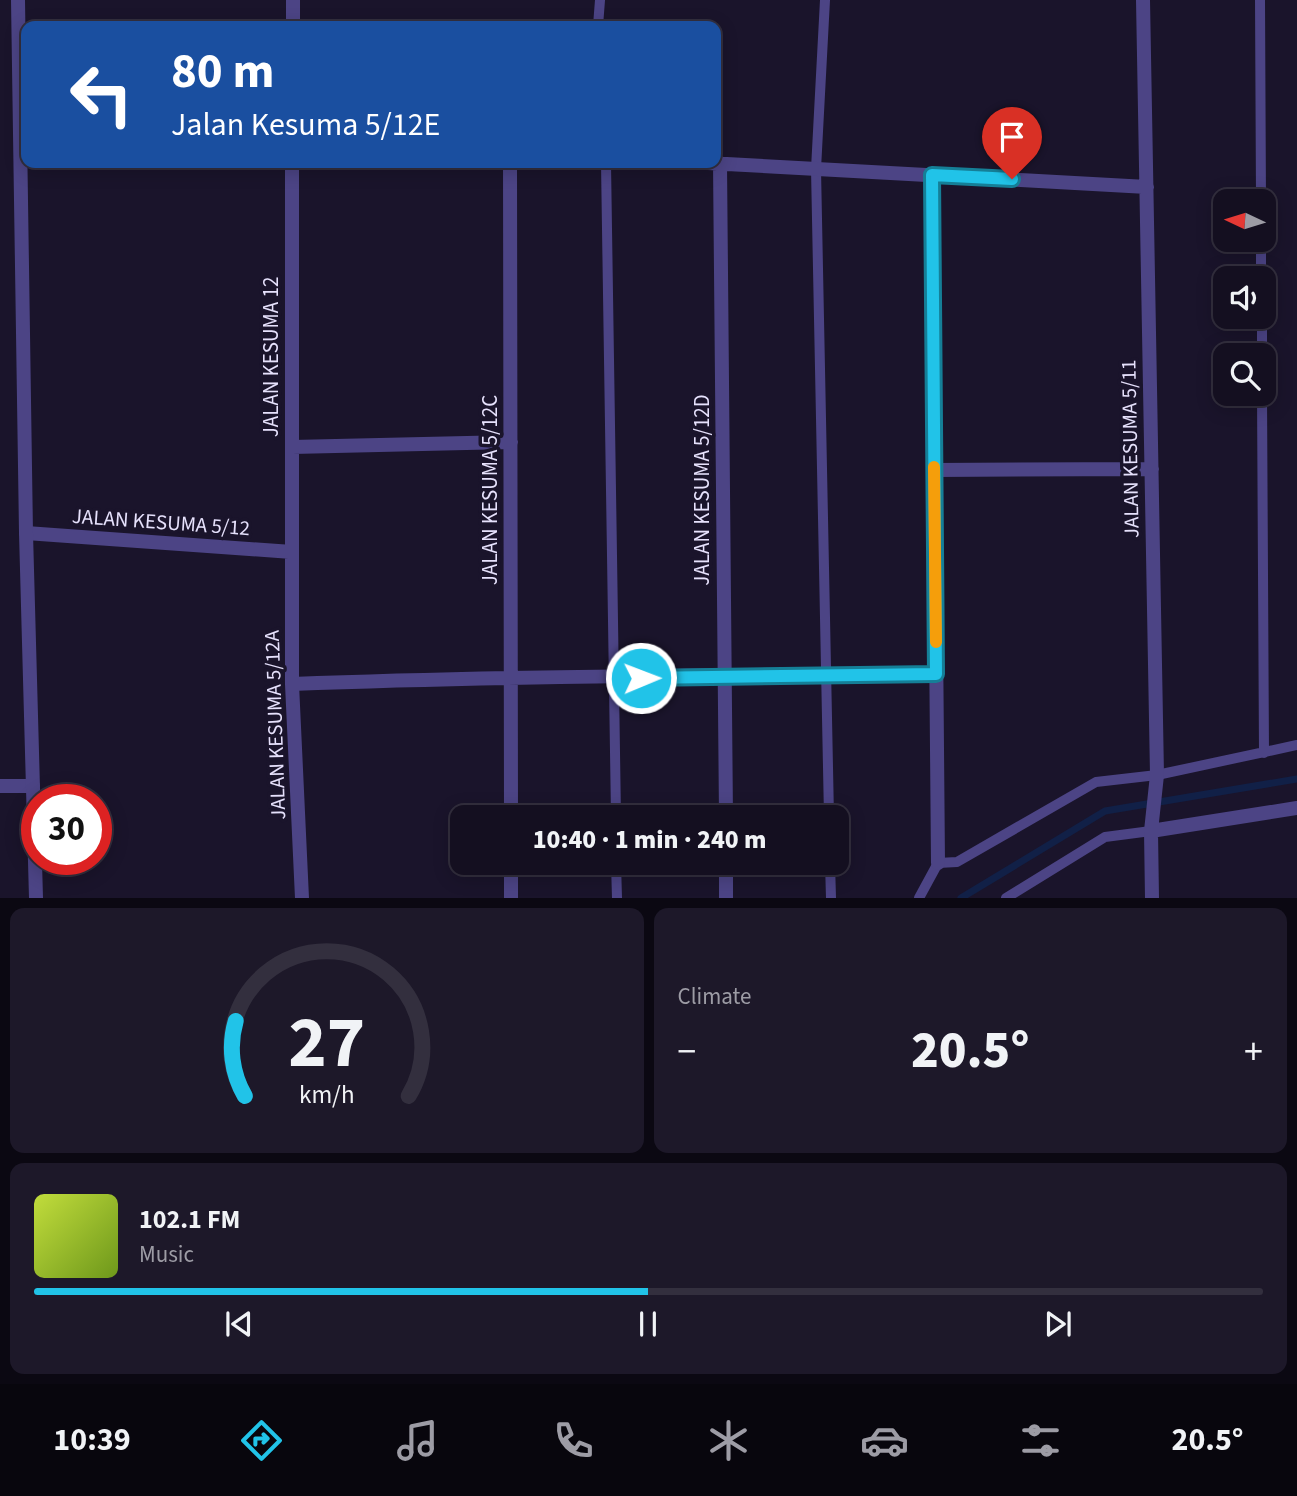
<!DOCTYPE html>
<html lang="en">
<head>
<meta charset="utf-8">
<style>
  :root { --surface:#140f20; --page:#1d1829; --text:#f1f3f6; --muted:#9d9ca5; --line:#332f3e; --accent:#21c3e8 }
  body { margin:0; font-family:"Source Sans 3",sans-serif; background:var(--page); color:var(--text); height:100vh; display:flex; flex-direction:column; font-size:26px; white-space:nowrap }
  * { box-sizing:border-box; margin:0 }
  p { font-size:23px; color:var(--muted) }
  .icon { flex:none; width:38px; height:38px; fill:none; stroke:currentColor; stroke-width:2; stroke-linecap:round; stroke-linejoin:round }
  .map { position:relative; height:898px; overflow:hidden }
  .details { display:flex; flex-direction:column; gap:10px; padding:10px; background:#0b0812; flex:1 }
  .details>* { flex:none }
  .guide { position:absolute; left:21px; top:21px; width:700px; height:147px; border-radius:14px; box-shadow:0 4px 18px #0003,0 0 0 2px var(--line); background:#1a4fa0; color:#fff; overflow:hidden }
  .needle { width:46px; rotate:274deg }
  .tools { position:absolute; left:1213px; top:189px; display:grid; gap:14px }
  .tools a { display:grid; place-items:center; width:63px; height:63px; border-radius:14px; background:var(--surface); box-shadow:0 4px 18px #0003,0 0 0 2px var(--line); font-size:35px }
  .speed { position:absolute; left:21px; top:784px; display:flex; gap:14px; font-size:35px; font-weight:700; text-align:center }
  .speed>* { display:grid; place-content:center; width:91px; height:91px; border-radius:50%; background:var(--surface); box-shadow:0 4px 18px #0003,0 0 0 2px var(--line); line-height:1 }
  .speed .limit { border:10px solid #d22; background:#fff; color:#111 }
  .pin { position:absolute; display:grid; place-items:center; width:60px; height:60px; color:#fff; margin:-72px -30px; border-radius:50% 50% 50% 0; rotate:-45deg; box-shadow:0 0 7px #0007 }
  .pin .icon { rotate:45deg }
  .me { position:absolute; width:77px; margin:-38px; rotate:89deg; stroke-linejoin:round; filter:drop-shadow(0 0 5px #0008) }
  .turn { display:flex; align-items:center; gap:24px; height:147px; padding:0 35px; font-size:32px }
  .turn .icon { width:91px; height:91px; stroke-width:2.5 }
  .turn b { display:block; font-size:49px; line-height:60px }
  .big { font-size:52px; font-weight:800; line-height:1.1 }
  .details .tile { flex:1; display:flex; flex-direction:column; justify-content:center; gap:10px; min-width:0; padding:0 24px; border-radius:14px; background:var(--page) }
  .details .dial { align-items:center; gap:0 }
  .dial svg { height:182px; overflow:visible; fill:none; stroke:var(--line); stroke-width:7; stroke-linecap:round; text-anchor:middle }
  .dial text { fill:var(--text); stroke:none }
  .song { display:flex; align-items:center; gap:21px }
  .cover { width:84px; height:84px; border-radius:10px; background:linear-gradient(135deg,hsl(70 70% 55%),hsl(80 70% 35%)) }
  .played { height:7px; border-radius:4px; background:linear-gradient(90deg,var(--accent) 50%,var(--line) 50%) }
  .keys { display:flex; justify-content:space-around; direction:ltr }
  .heat { display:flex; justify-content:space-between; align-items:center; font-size:38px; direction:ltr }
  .details .tiles { flex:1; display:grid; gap:10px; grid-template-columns:1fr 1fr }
  .tile:last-child { grid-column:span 2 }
  .trip { position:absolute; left:450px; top:805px; width:399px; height:70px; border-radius:14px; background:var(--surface); box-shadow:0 4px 18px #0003,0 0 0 2px var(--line); font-weight:800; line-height:70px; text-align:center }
  .menu { display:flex; height:112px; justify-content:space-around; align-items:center; background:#08060d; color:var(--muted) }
  .menu .icon { width:49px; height:49px }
  .menu .on { color:var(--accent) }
  .menu b { font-size:32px; color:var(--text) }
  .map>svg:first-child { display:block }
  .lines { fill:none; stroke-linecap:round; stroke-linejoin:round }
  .stream { stroke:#112047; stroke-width:7 }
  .service { stroke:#4c4485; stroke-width:10 }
  .minor { stroke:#4c4485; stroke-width:14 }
  .tertiary { stroke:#4c4485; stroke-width:14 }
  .route-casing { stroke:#157f97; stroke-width:18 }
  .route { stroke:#21c3e8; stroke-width:12 }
  .slow { stroke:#f59e0b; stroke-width:12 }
  .labels { text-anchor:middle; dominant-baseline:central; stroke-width:7; stroke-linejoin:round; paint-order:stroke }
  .street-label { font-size:21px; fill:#e6e1fc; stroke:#1a142b }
</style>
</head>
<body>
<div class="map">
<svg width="1297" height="898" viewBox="0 0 1297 898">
  <rect width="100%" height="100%" fill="#1a142b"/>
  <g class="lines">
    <path class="stream" d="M961,898L1105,811L1297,779"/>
    <path class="service" d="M825,0L816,169L829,817
      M1260,0L1261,201
      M598,26L600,0
      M606,163L616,817
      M1261,240V278
      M1262,317V355
      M1262,394L1264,753
      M616,863L617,898
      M830,863L831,898
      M919,898L938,863L957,862L1096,782L1157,775L1297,745
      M1006,898L1105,837L1151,831"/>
    <path class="minor" d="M1143,0L1157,775L1151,831L1152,898
      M293,26V0
      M292,163V684L302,898
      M510,163L511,817
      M708,163L1147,187
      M720,163L726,817
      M932,175L938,863
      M292,447L511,442
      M934,470L1152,469
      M26,533L292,552
      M292,684C507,676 721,675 936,674
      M0,786H33
      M1151,831L1297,808
      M511,863V898
      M726,863V898"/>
    <path class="tertiary" d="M18,0L26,533L36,898"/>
  </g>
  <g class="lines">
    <defs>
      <path id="route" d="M641,678L936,674L932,175L1012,179"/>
    </defs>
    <use href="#route" class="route-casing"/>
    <use href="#route" class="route"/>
    <path class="slow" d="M934,467L936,642"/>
  </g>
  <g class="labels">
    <g class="street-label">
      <text transform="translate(271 357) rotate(-90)">JALAN KESUMA 12</text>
      <text transform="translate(1130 449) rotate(-91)">JALAN KESUMA 5/11</text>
      <text transform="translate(490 490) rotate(-90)">JALAN KESUMA 5/12C</text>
      <text transform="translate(702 490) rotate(-90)">JALAN KESUMA 5/12D</text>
      <text transform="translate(161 522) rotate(4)">JALAN KESUMA 5/12</text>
      <text transform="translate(275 725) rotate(-92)">JALAN KESUMA 5/12A</text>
    </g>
  </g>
</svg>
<div class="tools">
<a><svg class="needle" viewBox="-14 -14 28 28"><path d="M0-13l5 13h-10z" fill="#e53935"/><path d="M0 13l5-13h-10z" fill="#9d9ca5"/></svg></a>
<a><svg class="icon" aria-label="sound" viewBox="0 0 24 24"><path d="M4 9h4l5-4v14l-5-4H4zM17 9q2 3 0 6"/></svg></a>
<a><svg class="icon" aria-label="search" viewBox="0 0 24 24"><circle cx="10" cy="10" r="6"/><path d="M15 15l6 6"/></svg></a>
</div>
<div class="speed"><div class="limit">30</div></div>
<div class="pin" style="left:1012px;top:179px;background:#d93025"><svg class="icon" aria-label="arrive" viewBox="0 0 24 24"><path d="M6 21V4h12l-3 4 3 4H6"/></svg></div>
<svg class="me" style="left:641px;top:678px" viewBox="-20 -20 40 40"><circle r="17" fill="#21c3e8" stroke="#fff" stroke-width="3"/><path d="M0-11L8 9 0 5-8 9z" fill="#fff"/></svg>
<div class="trip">10:40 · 1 min · 240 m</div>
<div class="guide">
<div class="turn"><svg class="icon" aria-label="left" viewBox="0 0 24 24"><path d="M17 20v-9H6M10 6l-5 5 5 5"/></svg><div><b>80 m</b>Jalan Kesuma 5/12E</div></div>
</div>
</div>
<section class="details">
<div class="tiles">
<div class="tile dial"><svg viewBox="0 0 100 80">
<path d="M14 69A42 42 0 1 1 86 69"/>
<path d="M14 69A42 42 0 0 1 10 36" stroke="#21c3e8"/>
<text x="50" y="56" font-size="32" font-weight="700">27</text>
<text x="50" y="72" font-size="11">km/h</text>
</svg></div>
<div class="tile"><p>Climate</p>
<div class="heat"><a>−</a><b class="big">20.5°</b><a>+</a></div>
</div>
<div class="tile">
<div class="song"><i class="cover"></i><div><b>102.1 FM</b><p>Music</p></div></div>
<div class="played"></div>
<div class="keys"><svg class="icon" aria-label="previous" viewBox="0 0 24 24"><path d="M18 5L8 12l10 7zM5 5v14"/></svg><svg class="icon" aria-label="pause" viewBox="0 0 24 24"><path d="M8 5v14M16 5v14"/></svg><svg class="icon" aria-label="next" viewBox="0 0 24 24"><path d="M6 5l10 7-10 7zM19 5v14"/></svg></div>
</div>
</div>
</section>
<nav class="menu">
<b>10:39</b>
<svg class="icon on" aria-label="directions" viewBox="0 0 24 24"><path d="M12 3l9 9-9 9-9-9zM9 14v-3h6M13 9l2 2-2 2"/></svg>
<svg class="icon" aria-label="music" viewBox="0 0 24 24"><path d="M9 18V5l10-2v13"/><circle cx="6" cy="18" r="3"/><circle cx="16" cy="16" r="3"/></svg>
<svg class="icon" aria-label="phone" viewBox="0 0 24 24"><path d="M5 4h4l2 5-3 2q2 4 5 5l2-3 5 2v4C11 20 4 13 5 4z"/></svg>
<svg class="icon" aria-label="climate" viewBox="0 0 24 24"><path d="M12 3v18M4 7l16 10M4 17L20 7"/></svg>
<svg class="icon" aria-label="car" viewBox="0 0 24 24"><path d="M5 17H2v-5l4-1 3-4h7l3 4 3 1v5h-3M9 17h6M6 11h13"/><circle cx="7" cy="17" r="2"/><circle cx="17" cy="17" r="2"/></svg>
<svg class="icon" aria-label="filters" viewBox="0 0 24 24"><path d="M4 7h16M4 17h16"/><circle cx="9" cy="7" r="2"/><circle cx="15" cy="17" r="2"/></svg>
<b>20.5°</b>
</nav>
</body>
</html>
